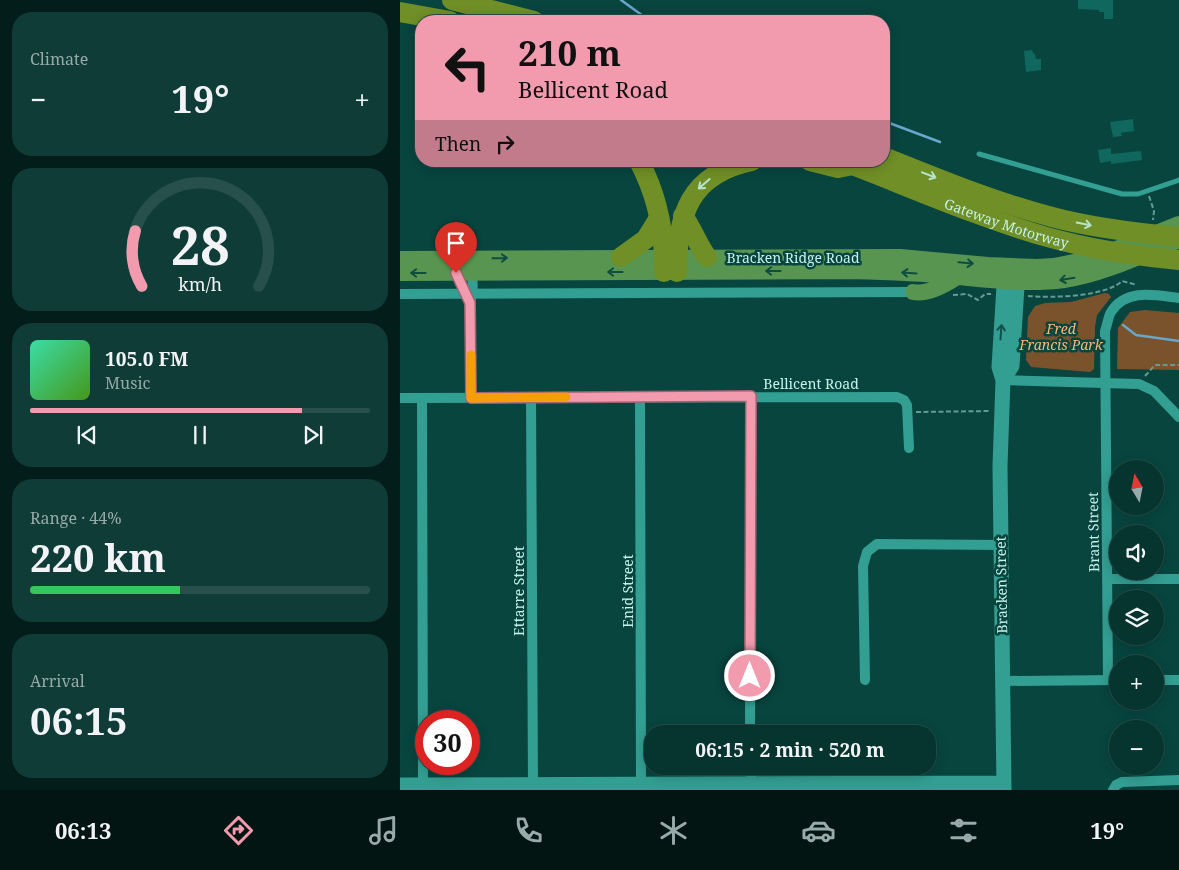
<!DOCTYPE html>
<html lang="en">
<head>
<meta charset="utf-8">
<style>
  :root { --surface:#06342f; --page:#0f3c37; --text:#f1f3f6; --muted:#98aaaa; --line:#274f4b; --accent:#f29aae }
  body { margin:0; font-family:"Noto Serif",serif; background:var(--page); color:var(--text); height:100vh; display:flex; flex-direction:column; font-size:19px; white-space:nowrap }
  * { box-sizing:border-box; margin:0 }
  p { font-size:16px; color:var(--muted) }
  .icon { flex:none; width:28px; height:28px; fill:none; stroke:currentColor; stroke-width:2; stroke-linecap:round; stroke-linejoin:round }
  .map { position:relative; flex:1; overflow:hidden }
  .side { display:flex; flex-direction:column; gap:12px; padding:12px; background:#031d1a; width:400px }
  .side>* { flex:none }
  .top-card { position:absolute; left:15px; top:15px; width:475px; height:152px; border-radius:20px; box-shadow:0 2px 12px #0003,0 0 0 1px var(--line); background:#f29aae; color:#111; overflow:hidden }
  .needle { width:32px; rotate:350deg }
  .controls { position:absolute; left:709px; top:460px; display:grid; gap:10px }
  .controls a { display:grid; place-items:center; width:55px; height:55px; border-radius:50%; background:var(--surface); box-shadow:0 2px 12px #0003,0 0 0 1px var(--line); font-size:25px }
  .speed { position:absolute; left:15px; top:710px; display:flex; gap:10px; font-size:25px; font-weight:700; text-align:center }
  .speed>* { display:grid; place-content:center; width:65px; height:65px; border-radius:50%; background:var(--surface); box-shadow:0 2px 12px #0003,0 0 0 1px var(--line); line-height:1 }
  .speed .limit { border:8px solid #d22; background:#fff; color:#111 }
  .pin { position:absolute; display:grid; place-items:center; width:42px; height:42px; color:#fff; margin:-51px -21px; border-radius:50% 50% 50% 0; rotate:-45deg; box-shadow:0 0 5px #0007 }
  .pin .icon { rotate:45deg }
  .me { position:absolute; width:55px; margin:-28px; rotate:0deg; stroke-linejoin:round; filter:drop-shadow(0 0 4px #0008) }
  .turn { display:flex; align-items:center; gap:18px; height:105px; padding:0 20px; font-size:22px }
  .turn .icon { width:65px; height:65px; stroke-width:2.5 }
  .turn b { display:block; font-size:35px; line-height:42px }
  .then { display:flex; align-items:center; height:48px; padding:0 20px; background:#0003; gap:10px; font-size:19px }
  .big { font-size:38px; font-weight:700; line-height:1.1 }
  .side .widget { flex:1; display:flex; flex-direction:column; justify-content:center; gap:8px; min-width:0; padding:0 18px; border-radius:20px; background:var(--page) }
  .side .dial { align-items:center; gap:0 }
  .dial svg { height:130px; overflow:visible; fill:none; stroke:var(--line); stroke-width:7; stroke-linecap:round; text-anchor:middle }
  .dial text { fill:var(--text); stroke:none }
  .song { display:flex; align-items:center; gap:15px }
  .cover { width:60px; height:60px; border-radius:8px; background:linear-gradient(135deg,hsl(160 70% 55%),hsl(100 70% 35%)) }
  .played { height:5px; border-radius:2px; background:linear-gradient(90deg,var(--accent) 80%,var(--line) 80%) }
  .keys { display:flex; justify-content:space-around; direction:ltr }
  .heat { display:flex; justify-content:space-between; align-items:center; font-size:28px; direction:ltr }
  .charge { height:8px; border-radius:4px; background:linear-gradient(90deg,#34c759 44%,var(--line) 0) }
  .trip { position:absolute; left:244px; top:725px; width:292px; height:50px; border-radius:20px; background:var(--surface); box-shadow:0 2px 12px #0003,0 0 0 1px var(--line); font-weight:700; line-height:50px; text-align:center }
  .dock { display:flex; height:80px; justify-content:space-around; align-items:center; background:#021513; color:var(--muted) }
  .dock .icon { width:35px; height:35px }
  .dock .selected { color:var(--accent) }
  .dock b { font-size:22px; color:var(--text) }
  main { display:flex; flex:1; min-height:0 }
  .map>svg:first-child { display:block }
  .green { fill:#7a532c }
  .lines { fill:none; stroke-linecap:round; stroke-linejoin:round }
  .stream { stroke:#68a6ca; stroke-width:2.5 }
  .building { fill:#10675e }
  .path { stroke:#669b95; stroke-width:2; stroke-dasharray:5 2.5; stroke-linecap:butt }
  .lane { stroke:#339e92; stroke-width:5 }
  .street { stroke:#339e92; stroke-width:10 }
  .secondary { stroke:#339e92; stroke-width:15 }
  .primary { stroke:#589551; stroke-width:16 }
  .highway { stroke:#708f26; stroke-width:20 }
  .oneway { stroke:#b7e3cd }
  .oneway2 { stroke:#104d41 }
  .oneway3 { stroke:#0e524b }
  .route-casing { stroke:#9d6471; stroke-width:12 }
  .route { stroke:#f29aae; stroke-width:9 }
  .slow { stroke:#f59e0b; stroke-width:9 }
  .labels { text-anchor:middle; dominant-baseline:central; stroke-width:5; stroke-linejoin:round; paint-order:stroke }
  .street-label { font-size:14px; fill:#c4f2eb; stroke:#08453f }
  .park-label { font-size:14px; font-style:italic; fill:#f9b777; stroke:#08453f }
</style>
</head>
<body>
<main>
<section class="side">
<div class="widget"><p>Climate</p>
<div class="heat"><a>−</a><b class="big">19°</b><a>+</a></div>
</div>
<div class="widget dial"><svg viewBox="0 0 100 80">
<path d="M14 69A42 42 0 1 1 86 69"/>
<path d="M14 69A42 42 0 0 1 10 35" stroke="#f29aae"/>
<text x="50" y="56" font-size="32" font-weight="700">28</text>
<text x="50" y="72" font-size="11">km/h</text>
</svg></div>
<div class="widget">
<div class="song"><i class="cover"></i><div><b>105.0 FM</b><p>Music</p></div></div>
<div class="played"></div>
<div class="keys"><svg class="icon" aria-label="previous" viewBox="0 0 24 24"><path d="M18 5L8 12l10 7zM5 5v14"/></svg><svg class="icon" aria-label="pause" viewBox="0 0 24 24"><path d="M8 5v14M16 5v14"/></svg><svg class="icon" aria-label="next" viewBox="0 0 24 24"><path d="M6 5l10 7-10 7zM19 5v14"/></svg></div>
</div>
<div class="widget"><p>Range · 44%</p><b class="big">220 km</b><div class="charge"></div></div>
<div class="widget"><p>Arrival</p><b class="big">06:15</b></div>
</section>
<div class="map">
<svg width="779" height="790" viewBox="0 0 779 790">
  <rect width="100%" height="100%" fill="#08453f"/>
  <path class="green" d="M705,293L709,294L711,297L697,315L695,327L694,369L690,372L631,367L626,360L628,317L635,306L645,303L671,302Z
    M745,310L779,313V370L717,369L718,328L730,312Z"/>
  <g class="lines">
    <path class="stream" d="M221,0L250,21
      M484,121L540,142
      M723,325L736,335L779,341"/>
  </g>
  <path class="building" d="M678,0H713V19H704V12H699V10L678,9Z
    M632,50L633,53L635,54L636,59H641V70L626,72L624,51Z
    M733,119L734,131L721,133L722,136L713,137L710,122Z
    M711,148V154L741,151L742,160L711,164V161L700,163L698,150Z"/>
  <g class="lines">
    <path class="path" d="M749,196L754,211L753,220
      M553,295L567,294L578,300L585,294H591
      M628,296C652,298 705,297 722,281L737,285
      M745,376L755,365H779
      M516,412L591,411"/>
    <path class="lane" d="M579,154L722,194H738L779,180"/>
    <path class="street" d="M69,270C75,280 73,292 70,303L71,398
      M0,294L513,292
      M603,380L739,384L754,391L779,417
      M240,397L241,784
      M0,398L497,397L504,400L507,405L509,448
      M22,398L23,785
      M131,398L133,785
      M707,579H779
      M465,680L463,566L467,552L477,544L601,545
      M708,680L705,331C707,326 708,317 711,312C726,288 755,295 779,298
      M755,680H779
      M603,681L718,680
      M350,734L351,396
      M351,766V784
      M713,790L716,785L722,782L779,780"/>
    <path class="secondary" d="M603,380L612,366L618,270
      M0,785L604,783
      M604,790L600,466L603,380L599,367L605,270"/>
    <path class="primary" d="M0,259L500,257L588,265L636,267L654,266L694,258L779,224
      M0,273L452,271C485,272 517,273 550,276C588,280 627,285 664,280C704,274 742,255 779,240
      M513,292C528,295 545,285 557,277"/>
    <g class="highway">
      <path d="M52,0L134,21"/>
      <path d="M0,12L50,21"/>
      <path d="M484,157C539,179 594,202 652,217C693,228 736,233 779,237"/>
      <path d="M239,161C257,195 265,233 264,272"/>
      <path d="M410,161L438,168L453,165"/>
      <path id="s1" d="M442,161C510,187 577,217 647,237C690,249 735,256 779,260"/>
      <path d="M283,216C293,229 297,244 307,257"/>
      <path d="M221,257L246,239L259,218"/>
      <path d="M277,272C277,215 289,174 352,161"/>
    </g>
  </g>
  <defs><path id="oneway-shaft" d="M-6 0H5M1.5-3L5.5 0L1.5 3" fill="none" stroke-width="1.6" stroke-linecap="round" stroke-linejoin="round" transform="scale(1.25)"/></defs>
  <g class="oneway">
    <use href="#oneway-shaft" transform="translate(529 175) rotate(21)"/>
    <use href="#oneway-shaft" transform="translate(304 184) rotate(139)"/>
    <use href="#oneway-shaft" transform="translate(684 224) rotate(11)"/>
  </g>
  <g class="oneway2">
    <use href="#oneway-shaft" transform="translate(100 258) rotate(-1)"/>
    <use href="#oneway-shaft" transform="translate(566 263) rotate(5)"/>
    <use href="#oneway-shaft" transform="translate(373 271) rotate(180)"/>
    <use href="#oneway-shaft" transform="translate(215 272) rotate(-180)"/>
    <use href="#oneway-shaft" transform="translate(18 273) rotate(180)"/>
    <use href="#oneway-shaft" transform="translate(509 273) rotate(-176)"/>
    <use href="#oneway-shaft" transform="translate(667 279) rotate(171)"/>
  </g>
  <use class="oneway3" href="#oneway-shaft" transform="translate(601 332) rotate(-86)"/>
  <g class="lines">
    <defs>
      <path id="route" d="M56,273L70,303L71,398L351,396L350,676"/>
    </defs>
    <use href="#route" class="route-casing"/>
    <use href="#route" class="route"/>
    <path class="slow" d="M71,355V398L166,397"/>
  </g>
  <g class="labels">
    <g class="street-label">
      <text stroke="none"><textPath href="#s1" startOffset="176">Gateway Motorway</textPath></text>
      <text x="393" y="257">Bracken Ridge Road</text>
      <text x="411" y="383">Bellicent Road</text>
      <text transform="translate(693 532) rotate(-91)">Brant Street</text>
      <text transform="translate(601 585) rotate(-91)">Bracken Street</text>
      <text transform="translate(118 591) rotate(-90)">Ettarre Street</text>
      <text transform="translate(227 591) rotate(-90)">Enid Street</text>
    </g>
    <g class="park-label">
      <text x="661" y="328">Fred<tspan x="661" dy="16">Francis Park</tspan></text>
    </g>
  </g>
</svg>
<div class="controls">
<a><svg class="needle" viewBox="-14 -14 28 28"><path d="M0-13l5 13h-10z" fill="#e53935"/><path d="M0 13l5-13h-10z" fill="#98aaaa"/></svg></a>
<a><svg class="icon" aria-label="sound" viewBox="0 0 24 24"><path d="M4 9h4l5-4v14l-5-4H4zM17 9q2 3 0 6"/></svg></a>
<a><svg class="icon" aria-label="layers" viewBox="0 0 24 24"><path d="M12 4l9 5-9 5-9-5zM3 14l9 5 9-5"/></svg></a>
<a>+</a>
<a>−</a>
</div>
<div class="speed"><div class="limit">30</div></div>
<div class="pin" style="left:56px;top:273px;background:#d93025"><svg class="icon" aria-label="arrive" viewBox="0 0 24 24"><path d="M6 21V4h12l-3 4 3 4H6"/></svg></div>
<svg class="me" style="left:350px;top:676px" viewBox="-20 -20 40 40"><circle r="17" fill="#f29aae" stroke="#fff" stroke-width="3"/><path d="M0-11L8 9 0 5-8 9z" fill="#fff"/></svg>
<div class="trip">06:15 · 2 min · 520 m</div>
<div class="top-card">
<div class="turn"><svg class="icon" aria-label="left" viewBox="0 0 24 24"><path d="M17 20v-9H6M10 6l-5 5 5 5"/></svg><div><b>210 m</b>Bellicent Road</div></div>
<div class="then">Then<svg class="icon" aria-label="right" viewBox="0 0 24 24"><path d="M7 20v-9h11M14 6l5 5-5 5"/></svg></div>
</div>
</div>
</main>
<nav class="dock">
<b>06:13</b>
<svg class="icon selected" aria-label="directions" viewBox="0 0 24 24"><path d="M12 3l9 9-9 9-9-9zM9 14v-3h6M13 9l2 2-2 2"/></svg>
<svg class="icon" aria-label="music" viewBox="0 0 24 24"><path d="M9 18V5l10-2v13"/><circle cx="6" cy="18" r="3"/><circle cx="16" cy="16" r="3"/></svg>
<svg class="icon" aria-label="phone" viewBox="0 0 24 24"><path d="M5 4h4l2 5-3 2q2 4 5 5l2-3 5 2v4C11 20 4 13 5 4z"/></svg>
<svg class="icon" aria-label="climate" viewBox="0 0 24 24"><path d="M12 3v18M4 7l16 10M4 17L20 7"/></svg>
<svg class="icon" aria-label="car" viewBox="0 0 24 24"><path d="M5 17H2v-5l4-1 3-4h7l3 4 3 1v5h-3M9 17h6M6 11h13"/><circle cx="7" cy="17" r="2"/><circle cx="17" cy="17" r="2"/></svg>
<svg class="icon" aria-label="filters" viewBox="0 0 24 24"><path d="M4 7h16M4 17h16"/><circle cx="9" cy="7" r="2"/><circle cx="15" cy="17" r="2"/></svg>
<b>19°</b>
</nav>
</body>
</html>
